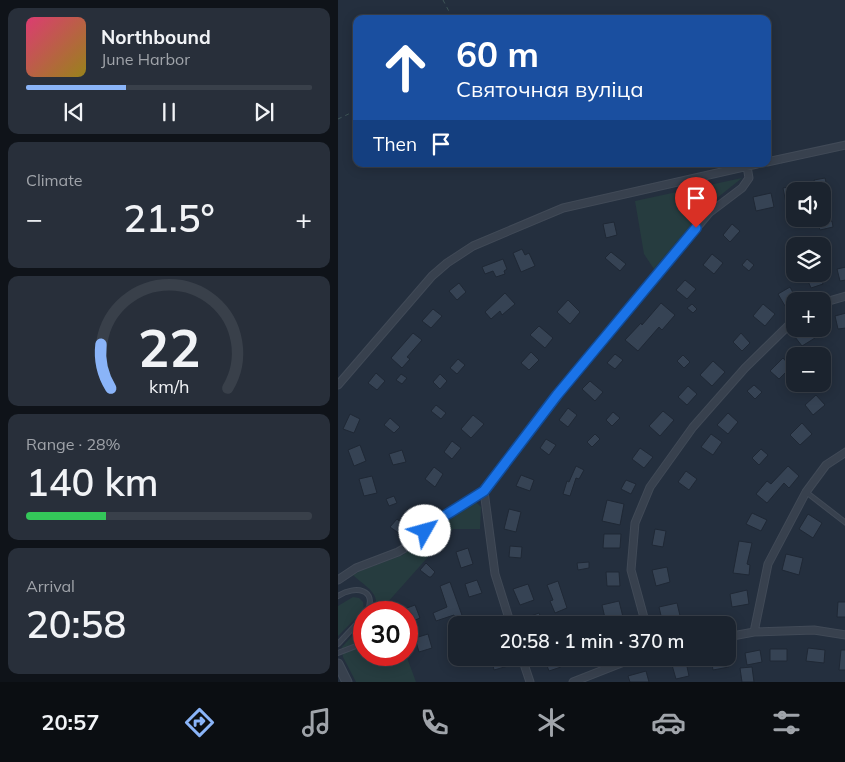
<!DOCTYPE html>
<html lang="en">
<head>
<meta charset="utf-8">
<style>
  :root { --surface:#1b232e; --page:#282f3a; --text:#f1f3f6; --muted:#a0a4aa; --line:#39404a; --accent:#8ab4f8 }
  body { margin:0; font-family:Mulish,sans-serif; background:var(--page); color:var(--text); height:100vh; display:flex; flex-direction:column; font-size:19px; white-space:nowrap }
  * { box-sizing:border-box; margin:0 }
  p { font-size:16px; color:var(--muted) }
  .icon { flex:none; width:28px; height:28px; fill:none; stroke:currentColor; stroke-width:2; stroke-linecap:round; stroke-linejoin:round }
  .map { position:relative; flex:1; overflow:hidden }
  .side { display:flex; flex-direction:column; gap:8px; padding:8px; background:#0f1319; width:338px }
  .side>* { flex:none }
  .top-card { position:absolute; left:15px; top:15px; width:418px; height:152px; border-radius:10px; box-shadow:0 2px 12px #0003,0 0 0 1px var(--line); background:#1a4fa0; color:#fff; overflow:hidden }
  .fabs { position:absolute; left:448px; top:182px; display:grid; gap:10px }
  .fabs a { display:grid; place-items:center; width:45px; height:45px; border-radius:10px; background:var(--surface); box-shadow:0 2px 12px #0003,0 0 0 1px var(--line); font-size:25px }
  .speed { position:absolute; left:15px; top:601px; display:flex; gap:10px; font-size:25px; font-weight:700; text-align:center }
  .speed>* { display:grid; place-content:center; width:65px; height:65px; border-radius:50%; background:var(--surface); box-shadow:0 2px 12px #0003,0 0 0 1px var(--line); line-height:1 }
  .speed .limit { border:8px solid #d22; background:#fff; color:#111 }
  .pin { position:absolute; display:grid; place-items:center; width:42px; height:42px; color:#fff; margin:-51px -21px; border-radius:50% 50% 50% 0; rotate:-45deg; box-shadow:0 0 5px #0007 }
  .pin .icon { rotate:45deg }
  .me { position:absolute; width:55px; margin:-28px; rotate:52deg; stroke-linejoin:round; filter:drop-shadow(0 0 4px #0008) }
  .turn { display:flex; align-items:center; gap:18px; height:105px; padding:0 20px; font-size:22px }
  .turn .icon { width:65px; height:65px; stroke-width:2.5 }
  .turn b { display:block; font-size:35px; line-height:42px }
  .then { display:flex; align-items:center; height:48px; padding:0 20px; background:#0003; gap:10px; font-size:19px }
  .big { font-size:38px; font-weight:600; line-height:1.1 }
  .side .tile { flex:1; display:flex; flex-direction:column; justify-content:center; gap:8px; min-width:0; padding:0 18px; border-radius:10px; background:var(--page) }
  .side .dial { align-items:center; gap:0 }
  .dial svg { height:130px; overflow:visible; fill:none; stroke:var(--line); stroke-width:7; stroke-linecap:round; text-anchor:middle }
  .dial text { fill:var(--text); stroke:none }
  .song { display:flex; align-items:center; gap:15px }
  .cover { width:60px; height:60px; border-radius:8px; background:linear-gradient(135deg,hsl(340 70% 55%),hsl(50 70% 35%)) }
  .played { height:5px; border-radius:2px; background:linear-gradient(90deg,var(--accent) 35%,var(--line) 35%) }
  .keys { display:flex; justify-content:space-around; direction:ltr }
  .heat { display:flex; justify-content:space-between; align-items:center; font-size:28px; direction:ltr }
  .charge { height:8px; border-radius:4px; background:linear-gradient(90deg,#34c759 28%,var(--line) 0) }
  .trip { position:absolute; left:110px; top:616px; width:288px; height:50px; border-radius:10px; background:var(--surface); box-shadow:0 2px 12px #0003,0 0 0 1px var(--line); font-weight:600; line-height:50px; text-align:center }
  .menu { display:flex; height:80px; justify-content:space-around; align-items:center; background:#0b0e12; color:var(--muted) }
  .menu .icon { width:35px; height:35px }
  .menu .active { color:var(--accent) }
  .menu b { font-size:22px; color:var(--text) }
  main { display:flex; flex:1; min-height:0 }
  .map>svg:first-child { display:block }
  .green { fill:#263c3f }
  .building { fill:#364354; stroke:#1f2835 }
  .lines { fill:none; stroke-linecap:round; stroke-linejoin:round }
  .service-casing { stroke:#414a57; stroke-width:6 }
  .minor-casing { stroke:#414a57; stroke-width:9 }
  .tertiary-casing { stroke:#414a57; stroke-width:11 }
  .path { stroke:#3f5557; stroke-width:1; stroke-dasharray:4 4; stroke-linecap:butt }
  .service { stroke:#38414e; stroke-width:4 }
  .minor { stroke:#38414e; stroke-width:7 }
  .tertiary { stroke:#38414e; stroke-width:9 }
  .route-casing { stroke:#114b97; stroke-width:12 }
  .route { stroke:#1a73e8; stroke-width:9 }
</style>
</head>
<body>
<main>
<section class="side">
<div class="tile">
<div class="song"><i class="cover"></i><div><b>Northbound</b><p>June Harbor</p></div></div>
<div class="played"></div>
<div class="keys"><svg class="icon" aria-label="previous" viewBox="0 0 24 24"><path d="M18 5L8 12l10 7zM5 5v14"/></svg><svg class="icon" aria-label="pause" viewBox="0 0 24 24"><path d="M8 5v14M16 5v14"/></svg><svg class="icon" aria-label="next" viewBox="0 0 24 24"><path d="M6 5l10 7-10 7zM19 5v14"/></svg></div>
</div>
<div class="tile"><p>Climate</p>
<div class="heat"><a>−</a><b class="big">21.5°</b><a>+</a></div>
</div>
<div class="tile dial"><svg viewBox="0 0 100 80">
<path d="M14 69A42 42 0 1 1 86 69"/>
<path d="M14 69A42 42 0 0 1 8 42" stroke="#8ab4f8"/>
<text x="50" y="56" font-size="32" font-weight="700">22</text>
<text x="50" y="72" font-size="11">km/h</text>
</svg></div>
<div class="tile"><p>Range · 28%</p><b class="big">140 km</b><div class="charge"></div></div>
<div class="tile"><p>Arrival</p><b class="big">20:58</b></div>
</section>
<div class="map">
<svg width="508" height="682" viewBox="0 0 508 682">
  <rect width="100%" height="100%" fill="#242f3e"/>
  <path class="green" d="M404,178L369,206L316,269L306,254L297,201Z
    M137,501L143,507L142,529H115L49,603L53,612H34C47,595 26,586 15,575L22,571L65,555L106,520Z
    M15,597L21,598L25,602L26,610L0,636V606Z
    M26,623V655H68L78,682H18L5,657L4,647Z"/>
  <path class="building" d="M487,178L490,191L484,193V191H479L476,180Z
    M456,186V201L448,203L445,188Z
    M433,193L436,207L418,211L415,197Z
    M494,221L495,227L482,230L480,224Z
    M276,222L279,235L268,238L265,224Z
    M394,224L402,231L392,242L385,235Z
    M184,249L187,255L191,253L197,266L183,272L175,253Z
    M273,252L288,264L282,271L267,258Z
    M374,254L385,263L376,274L365,265Z
    M165,259L169,269L166,271L167,274L158,277L155,271L147,274L144,267Z
    M409,259L416,265L411,271L404,265Z
    M508,267V280L502,281L499,269Z
    M467,274H481L485,284L473,288Z
    M347,280L358,289L349,299L338,290Z
    M121,283L128,292L119,300L111,291Z
    M452,287L459,300L447,306L440,294Z
    M167,293L177,304L164,315L162,311L153,319L147,312Z
    M230,300L242,312L232,324L219,312Z
    M323,303L337,315L324,330L321,327L300,351L287,340L303,323L304,325Z
    M354,304L359,309L355,313L349,308Z
    M425,304L437,314L427,326L415,316Z
    M95,309L104,316L93,328L84,321Z
    M508,313V328L500,329L497,316Z
    M201,326L215,338L207,348L192,335Z
    M469,329H471L477,338L464,346L457,337Z
    M75,333L84,340L69,357L72,359L64,368L53,358Z
    M403,333L412,343L404,351L395,342Z
    M193,352L201,360L191,370L183,363Z
    M277,354L285,360L277,369L269,363Z
    M345,355L352,362L346,368L339,361Z
    M445,358L453,367L441,379L432,371Z
    M120,359L127,365L119,374L112,368Z
    M375,361L387,372L374,386L362,375Z
    M38,373L47,381L39,390L30,383Z
    M63,374L69,378L64,384L58,380Z
    M102,374L109,381L102,389L95,382Z
    M252,381L265,392L257,401L244,389Z
    M416,385L424,392L417,399L409,391Z
    M350,386L359,394L349,405L340,397Z
    M478,395L487,405L475,415L467,405Z
    M98,405L108,413L103,419L93,411Z
    M230,408L239,415L230,427L221,420Z
    M325,411L336,420L322,436L311,426Z
    M275,412L282,418L274,426L268,420Z
    M390,413L400,422L390,434L379,425Z
    M12,414L22,419L16,433L5,429Z
    M135,415L146,424L133,438L123,429Z
    M52,418L62,427L56,433L46,425Z
    M464,423L474,434L462,445L452,435Z
    M257,434L262,439L254,447L249,442Z
    M373,434L384,442L375,455L363,447Z
    M208,439L218,445L211,455L202,448Z
    M114,441L123,448L114,459L106,452Z
    M22,445L28,461L16,466L10,450Z
    M302,448L315,457L306,468L294,459Z
    M423,449L430,455L421,465L414,458Z
    M64,450L68,462L55,465L51,454Z
    M238,466L246,470L241,479L238,478L232,496L225,494L229,481L231,482Z
    M450,466L461,476L451,488L446,483L429,503L418,494L429,481L433,484Z
    M96,467L105,474L97,487L87,479Z
    M348,471L359,479L351,490L340,482Z
    M183,475L196,480L192,491L178,486Z
    M34,476L39,493L26,496L21,479Z
    M288,480L298,484L293,494L283,489Z
    M56,496L59,503L51,506L48,499Z
    M269,500L286,504L282,525L264,521Z
    M171,509L183,512L178,532L166,529Z
    M414,513L429,520L423,531L408,524Z
    M470,514L484,523L475,538L461,529Z
    M59,519L68,527L62,534L52,527Z
    M317,529L328,531L325,547L314,545Z
    M266,534H283L282,548H265Z
    M401,541L414,543L409,564L412,565L411,575L395,573Z
    M172,546L184,547L183,558L171,557Z
    M130,548L135,564L123,568L118,552Z
    M448,554L465,558L461,575L444,570Z
    M251,562V568L240,570L239,563Z
    M88,563L97,572L93,577H91L82,570Z
    M329,567L332,582L318,586L314,570Z
    M268,572H281L282,586H269Z
    M139,580L144,593L131,597L127,584Z
    M220,581L229,608L217,613L212,601L215,600L209,585Z
    M112,582L125,618L118,621L116,615L98,621L95,613L109,607L102,586Z
    M190,584L196,600L182,605L175,589Z
    M409,590L411,604L394,607L392,594Z
    M281,601L287,625H277L274,616L267,618L264,605Z
    M500,602H508V617H499Z
    M339,603L343,620L325,624L321,607Z
    M77,605L82,618L70,623L69,612H58Z
    M201,613L206,625H187L185,619Z
    M90,634L94,648L81,652L77,638Z
    M470,648L487,650L486,663L468,661Z
    M432,649H449V661H432Z
    M422,650L424,662L409,665L407,653Z
    M503,650H508V670H501Z
    M167,658L170,666L156,670L154,661Z
    M206,658H220L223,667L211,671Z
    M373,658H389L391,667L375,670Z
    M348,662L351,676L338,679L334,665Z
    M414,667L416,682H404L402,668Z
    M308,671L311,682H292L290,676Z"/>
  <g class="lines">
    <defs>
      <path id="service" d="M468,492L508,523
        M0,596C17,585 40,589 29,612
        M0,644L26,616
        M0,653L26,643"/>
      <path id="minor" d="M429,162L508,145
        M484,303L508,296
        M0,385L94,276L109,263L135,246L225,208L419,164
        M0,580L18,568L60,552L72,545L100,520L146,491
        M173,625L157,574L146,491L219,395L371,213L404,188L411,178L409,166
        M308,625L293,570L297,523L312,487L355,427L407,368L456,320
        M416,632L430,564L468,492L488,465L508,452
        M389,637L416,632L476,630L508,635
        M184,658L192,682
        M235,682L296,658"/>
      <path id="tertiary" d="M0,664L9,682"/>
    </defs>
    <use href="#service" class="service-casing"/>
    <use href="#minor" class="minor-casing"/>
    <use href="#tertiary" class="tertiary-casing"/>
    <path class="path" d="M105,0L115,19
      M0,119L19,110"/>
    <use href="#service" class="service"/>
    <use href="#minor" class="minor"/>
    <use href="#tertiary" class="tertiary"/>
  </g>
  <g class="lines">
    <defs>
      <path id="route" d="M87,531L100,520L146,491L219,395L358,228"/>
    </defs>
    <use href="#route" class="route-casing"/>
    <use href="#route" class="route"/>
  </g>
</svg>
<div class="fabs">
<a><svg class="icon" aria-label="sound" viewBox="0 0 24 24"><path d="M4 9h4l5-4v14l-5-4H4zM17 9q2 3 0 6"/></svg></a>
<a><svg class="icon" aria-label="layers" viewBox="0 0 24 24"><path d="M12 4l9 5-9 5-9-5zM3 14l9 5 9-5"/></svg></a>
<a>+</a>
<a>−</a>
</div>
<div class="speed"><div class="limit">30</div></div>
<div class="pin" style="left:358px;top:228px;background:#d93025"><svg class="icon" aria-label="arrive" viewBox="0 0 24 24"><path d="M6 21V4h12l-3 4 3 4H6"/></svg></div>
<svg class="me" style="left:87px;top:531px" viewBox="-20 -20 40 40"><circle r="19" fill="#fff"/><path d="M0-13L10 11 0 6-10 11z" fill="#1a73e8"/></svg>
<div class="trip">20:58 · 1 min · 370 m</div>
<div class="top-card">
<div class="turn"><svg class="icon" aria-label="ahead" viewBox="0 0 24 24"><path d="M12 20V5M6 11l6-6 6 6"/></svg><div><b>60 m</b>Святочная вуліца</div></div>
<div class="then">Then<svg class="icon" aria-label="arrive" viewBox="0 0 24 24"><path d="M6 21V4h12l-3 4 3 4H6"/></svg></div>
</div>
</div>
</main>
<nav class="menu">
<b>20:57</b>
<svg class="icon active" aria-label="directions" viewBox="0 0 24 24"><path d="M12 3l9 9-9 9-9-9zM9 14v-3h6M13 9l2 2-2 2"/></svg>
<svg class="icon" aria-label="music" viewBox="0 0 24 24"><path d="M9 18V5l10-2v13"/><circle cx="6" cy="18" r="3"/><circle cx="16" cy="16" r="3"/></svg>
<svg class="icon" aria-label="phone" viewBox="0 0 24 24"><path d="M5 4h4l2 5-3 2q2 4 5 5l2-3 5 2v4C11 20 4 13 5 4z"/></svg>
<svg class="icon" aria-label="climate" viewBox="0 0 24 24"><path d="M12 3v18M4 7l16 10M4 17L20 7"/></svg>
<svg class="icon" aria-label="car" viewBox="0 0 24 24"><path d="M5 17H2v-5l4-1 3-4h7l3 4 3 1v5h-3M9 17h6M6 11h13"/><circle cx="7" cy="17" r="2"/><circle cx="17" cy="17" r="2"/></svg>
<svg class="icon" aria-label="filters" viewBox="0 0 24 24"><path d="M4 7h16M4 17h16"/><circle cx="9" cy="7" r="2"/><circle cx="15" cy="17" r="2"/></svg>
</nav>
</body>
</html>
